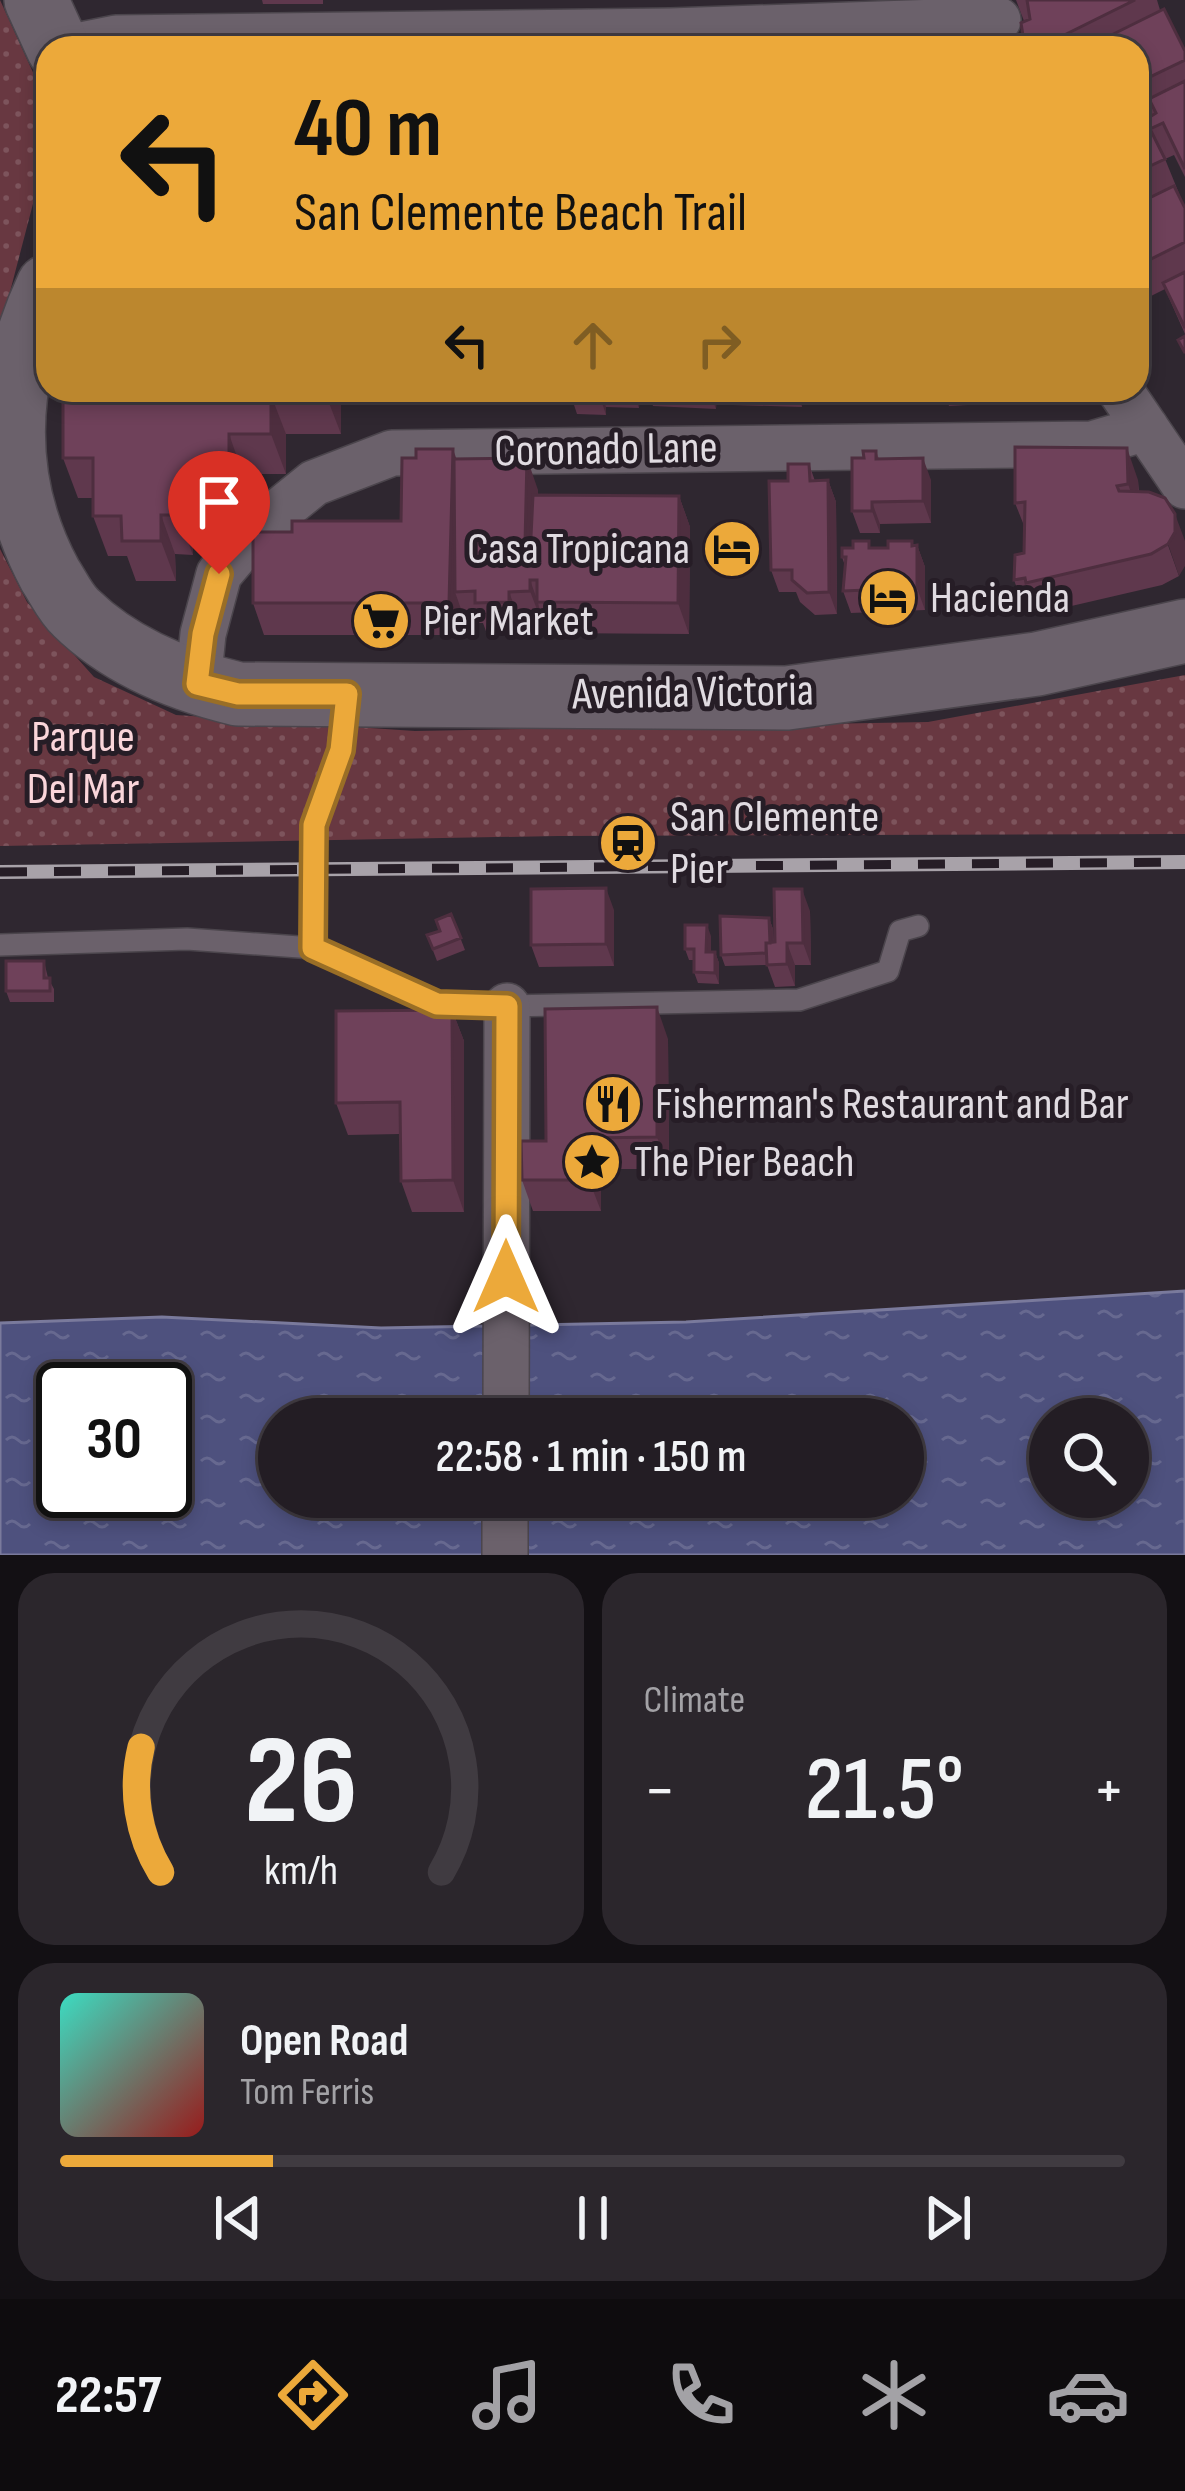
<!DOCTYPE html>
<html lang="en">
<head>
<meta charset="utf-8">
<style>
  :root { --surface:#231d24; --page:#2b262c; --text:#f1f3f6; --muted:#a3a2a6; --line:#403b41; --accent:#eca93a }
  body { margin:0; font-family:"Sofia Sans Condensed",sans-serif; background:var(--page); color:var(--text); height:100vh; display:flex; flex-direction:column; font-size:45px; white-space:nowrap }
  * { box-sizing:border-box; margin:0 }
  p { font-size:39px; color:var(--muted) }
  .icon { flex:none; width:66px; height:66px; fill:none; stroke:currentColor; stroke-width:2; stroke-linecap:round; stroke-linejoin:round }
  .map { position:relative; height:1555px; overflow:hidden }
  .drawer { display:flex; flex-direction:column; gap:18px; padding:18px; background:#131014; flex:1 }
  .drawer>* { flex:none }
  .guide { position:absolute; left:36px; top:36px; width:1113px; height:366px; border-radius:36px; box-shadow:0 6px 18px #0003,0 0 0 3px var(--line); background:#eca93a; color:#111; overflow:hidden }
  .controls { position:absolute; left:1029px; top:1398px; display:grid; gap:24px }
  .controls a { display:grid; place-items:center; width:120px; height:120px; border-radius:50%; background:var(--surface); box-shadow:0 6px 18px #0003,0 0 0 3px var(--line); font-size:60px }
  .speed { position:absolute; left:36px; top:1362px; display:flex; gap:24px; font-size:60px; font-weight:700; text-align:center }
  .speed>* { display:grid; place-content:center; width:156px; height:156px; border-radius:50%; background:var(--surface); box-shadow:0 6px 18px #0003,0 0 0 3px var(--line); line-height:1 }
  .speed .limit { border:6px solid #111; border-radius:18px; background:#fff; color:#111 }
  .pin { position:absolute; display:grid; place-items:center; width:102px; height:102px; color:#fff; margin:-123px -51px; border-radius:50% 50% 50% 0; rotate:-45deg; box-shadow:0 0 12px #0007 }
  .pin .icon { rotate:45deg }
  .me { position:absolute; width:132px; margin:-66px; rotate:0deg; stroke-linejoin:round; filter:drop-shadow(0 0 9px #0008) }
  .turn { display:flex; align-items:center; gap:42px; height:252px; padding:0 60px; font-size:54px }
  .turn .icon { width:156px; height:156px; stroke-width:2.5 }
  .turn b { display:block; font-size:84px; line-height:102px }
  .lanes { display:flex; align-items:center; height:114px; padding:0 60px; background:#0003; justify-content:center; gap:60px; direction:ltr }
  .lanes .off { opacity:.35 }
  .big { font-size:90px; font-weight:600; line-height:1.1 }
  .drawer .widget { flex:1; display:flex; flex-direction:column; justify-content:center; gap:18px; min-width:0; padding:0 42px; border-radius:36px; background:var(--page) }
  .drawer .dial { align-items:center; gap:0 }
  .dial svg { height:312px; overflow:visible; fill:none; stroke:var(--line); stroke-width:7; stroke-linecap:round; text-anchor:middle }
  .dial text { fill:var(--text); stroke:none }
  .song { display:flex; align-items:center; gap:36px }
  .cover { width:144px; height:144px; border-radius:18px; background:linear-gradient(135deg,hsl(170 70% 55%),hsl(0 70% 35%)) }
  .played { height:12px; border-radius:6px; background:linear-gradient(90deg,var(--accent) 20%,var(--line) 20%) }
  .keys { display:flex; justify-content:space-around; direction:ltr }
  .heat { display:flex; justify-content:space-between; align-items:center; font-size:66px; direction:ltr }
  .drawer .tiles { flex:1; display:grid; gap:18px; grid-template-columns:1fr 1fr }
  .widget:last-child { grid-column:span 2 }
  .trip { position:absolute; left:258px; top:1398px; width:666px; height:120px; border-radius:60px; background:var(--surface); box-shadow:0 6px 18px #0003,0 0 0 3px var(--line); font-weight:600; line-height:120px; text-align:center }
  .dock { display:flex; height:192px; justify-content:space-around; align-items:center; background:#0e0c0e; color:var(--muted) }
  .dock .icon { width:84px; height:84px }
  .dock .current { color:var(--accent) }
  .dock b { font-size:54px; color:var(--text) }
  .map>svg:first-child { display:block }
  .park { fill:url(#park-dots) }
  .water { fill:url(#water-ripples); stroke:#7a7a9c; stroke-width:3; fill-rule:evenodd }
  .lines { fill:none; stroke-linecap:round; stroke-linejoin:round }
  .service-casing { stroke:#4b454c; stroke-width:24 }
  .minor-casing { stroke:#4b454c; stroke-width:48 }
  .secondary-casing { stroke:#4b454c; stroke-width:66 }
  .service { stroke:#6b616b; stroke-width:21 }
  .minor { stroke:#6b616b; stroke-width:45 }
  .secondary { stroke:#6b616b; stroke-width:63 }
  .rail-casing { stroke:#a8a2a9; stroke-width:14 }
  .rail { stroke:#261d26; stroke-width:9; stroke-dasharray:27; stroke-linecap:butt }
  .wall { fill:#5f384d }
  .shaded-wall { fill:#4e2e3f }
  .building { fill:#6f415a; stroke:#4e2e3f; stroke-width:3 }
  .route-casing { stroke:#996e26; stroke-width:30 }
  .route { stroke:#eca93a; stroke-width:21 }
  .labels { text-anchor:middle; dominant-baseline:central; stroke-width:10; stroke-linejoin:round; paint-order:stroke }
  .street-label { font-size:45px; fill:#e0dbe1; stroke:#261d26 }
  .poi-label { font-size:45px; fill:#e0dbe1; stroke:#261d26; text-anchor:start }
  .park-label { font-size:45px; fill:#fad5da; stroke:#261d26 }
</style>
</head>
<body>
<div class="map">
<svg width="1185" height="1555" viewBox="0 0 1185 1555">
  <defs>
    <pattern id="park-dots" width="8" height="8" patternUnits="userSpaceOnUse" patternTransform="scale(3)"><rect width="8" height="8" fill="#683841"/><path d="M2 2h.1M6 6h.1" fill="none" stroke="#7d545c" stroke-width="1.8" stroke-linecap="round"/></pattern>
    <pattern id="water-ripples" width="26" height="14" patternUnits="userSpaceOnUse" patternTransform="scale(3)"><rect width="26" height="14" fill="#4e517e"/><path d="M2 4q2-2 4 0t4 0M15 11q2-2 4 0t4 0" fill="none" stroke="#676990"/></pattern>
  </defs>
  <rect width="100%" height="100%" fill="#2f2730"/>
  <path class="park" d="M0,0L36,79L40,177L0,330Z
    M0,549L27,602L94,677L176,715L415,731L928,722L1185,675V834L558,836L0,846Z"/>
  <path class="water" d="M1185,1291V1555H0V1323L162,1317L381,1328L686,1322ZM63,1389H165V1491H63ZM279,1419H903V1497H279ZM1050,1419H1128V1497H1050Z"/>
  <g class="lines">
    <defs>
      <path id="service" d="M0,945L187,939L313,948L437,1004L507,1006L799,1000L888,971L900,931L918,926
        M313,948L314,825L341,750L346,701"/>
      <path id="minor" d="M66,48L116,38L670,31L998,20
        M1120,390L1185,486
        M198,684L203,634L219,574L257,529L314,483L392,453L1092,444L1146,428
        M506,1419L507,1006
        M505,1555V1497"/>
      <path id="secondary" d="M36,0L58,48
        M48,286C3,382 0,482 50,575C58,587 65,603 76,613C120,656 179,680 238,694L787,698L1037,664L1185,631"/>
    </defs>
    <use href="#service" class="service-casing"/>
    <use href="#minor" class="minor-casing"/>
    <use href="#secondary" class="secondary-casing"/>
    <use href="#service" class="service"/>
    <use href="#minor" class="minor"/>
    <use href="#secondary" class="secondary"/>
    <defs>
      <path id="rail" d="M0,872L1185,862"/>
    </defs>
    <use href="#rail" class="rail-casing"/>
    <use href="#rail" class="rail"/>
  </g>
  <path class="wall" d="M262,0H323V4H263Z
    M1016,0H1157L1160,10L1185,51V177L1174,155L1165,159L1185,208V334L1165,289L1137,303V48H1025L1024,21Z
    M63,390H341V434H286V474H243L244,501H217L218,533H193V555L175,554L176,581H136L127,556H108L93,516V498H78L63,458Z
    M413,390H480V394L452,393L453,405L418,404Z
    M497,390H564V399L532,400L529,393L498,394Z
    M569,390H640L639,408L606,407V415L577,414Z
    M647,390H717L716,409L653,406Z
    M726,390H802V407L732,405Z
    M813,390H933V397Z
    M944,390H1075L1078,399L949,406Z
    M876,451L879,459L931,480V523L880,524V533H860L852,511L864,458Z
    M456,459L538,490V495L679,496L690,527L689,634L548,633L542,615V623H521L520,634H487L483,623H466L461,609V635H264L253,603L292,532L401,521Z
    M809,464L815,481L828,480L836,502L837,614L815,615L800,602L796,592H779L771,570L788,481Z
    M1138,480L1139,492H1149L1179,576L1162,585L1037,614L1036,609L1025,611L1014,580L1024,553L1025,528L1015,503Z
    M917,545L925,567V610L851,613L843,591L845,566L842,557L871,548Z
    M614,910V966L539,967L531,945Z
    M810,911L811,965H795V986L775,987L767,965L725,966L721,955L769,918L773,929L774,942Z
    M451,914L465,950L437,961L427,935L440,931Z
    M711,936V952H715L719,963V984L698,983L694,972V960H689L685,949Z
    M44,961L48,978L54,989V1002H10L6,991Z
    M452,1010L464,1041V1212H412L401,1181L400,1134L348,1135L336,1103Z
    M668,1039L669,1169H601V1211H533L522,1180L546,1141Z"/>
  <path class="shaded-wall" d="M326,390H341V434L326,395Z
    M598,390H600L606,407V415Z
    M632,390H640L639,408Z
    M709,390H717L716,409Z
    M796,390H802V407Z
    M271,395L286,434V474L271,434Z
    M229,434L243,474L244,501L229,461Z
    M1127,448L1138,480L1139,516L1128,484Z
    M453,449L464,481L455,592L461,609V635L449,603Z
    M527,458L538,490L536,562L525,544Z
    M923,458L931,480V523L923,501Z
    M203,462L217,501L218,533L203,493Z
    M828,480L836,502L837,614L829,592Z
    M178,493L193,533V555L178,515Z
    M679,496L690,527L689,634L678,603Z
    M872,502L880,524V533L872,511Z
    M1175,514L1185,541V566L1179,576L1168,544Z
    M161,515L175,554L176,581L161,541Z
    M912,541L917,555V545L925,567V610L917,588Z
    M530,580L538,602L542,623L530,591Z
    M509,592L521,623L520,634L509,602Z
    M606,888L614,910V966L606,944Z
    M802,889L810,911L811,965L803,943Z
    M769,918L773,929L774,965L770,953Z
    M707,925L711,936V964L706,952Z
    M787,943L795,965V986L787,964Z
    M715,952L719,963V984L715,973Z
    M657,1007L668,1039L669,1169L657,1137Z
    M452,1010L464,1041V1212L453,1180Z
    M589,1138L601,1169V1211L589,1180Z"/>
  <path class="building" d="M1027,0H1135L1038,48H1025L1021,23L1030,19Z
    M1164,9L1185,51V60L1137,83V48H1085Z
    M1185,81V169L1163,123L1150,129L1165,159L1137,172V113L1144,110L1148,118L1156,113L1149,99Z
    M1174,186L1185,208V242L1137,266V204Z
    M1185,272V328L1163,283Z
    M1185,336V353L1178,340Z
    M63,390H326V395H271V434H229V461L203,462V493H178V515H161V541H122L121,516H93V458H63Z
    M569,390H598V393L569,392Z
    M1015,447L1127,448L1128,484L1117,486L1119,491L1149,492L1165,498L1175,514V532L1168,544L1151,554L1026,583L1025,578L1014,580L1015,555L1024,553L1025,502L1015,503Z
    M416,449H453L449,603H253V532H292V521H401L402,458H416Z
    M863,451H876V459L923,458V501L872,502V511H852V458H864Z
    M527,458L525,544H530V557L533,495L679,496L678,603L537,602V580H530V591L509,592V602L475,603V591L455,592L454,459Z
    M788,464H809L810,481L828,480L829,592L807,593L792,580V570H771L769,481H788Z
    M853,541H869V548H888V541H912V546L917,545V588L843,591L846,557H842V548H853Z
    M606,888V944L531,945V889Z
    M774,889H802L803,943H787V964L767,965L766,943L775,942Z
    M451,914L461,938L433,949L427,935L440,931L436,920Z
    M720,916L769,918L770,943H766V953L721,955Z
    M685,925H707L706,952H715V973L694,972V949H685Z
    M6,961H44V978H50V991H6Z
    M657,1007V1137L589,1138V1180H522L521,1141H546L545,1009Z
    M452,1010L453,1180L401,1181L400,1102L336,1103V1011Z"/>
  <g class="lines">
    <defs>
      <path id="route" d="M219,574L203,634L197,684L238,694H347L341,750L314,825L313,948L437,1004L507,1006L506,1277"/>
    </defs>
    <use href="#route" class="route-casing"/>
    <use href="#route" class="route"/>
  </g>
  <defs>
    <symbol id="hotel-disc" viewBox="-11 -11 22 22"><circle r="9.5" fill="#eca93a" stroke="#261d26"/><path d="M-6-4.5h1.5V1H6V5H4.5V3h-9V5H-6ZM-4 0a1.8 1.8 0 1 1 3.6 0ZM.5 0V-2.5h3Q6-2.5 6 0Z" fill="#111"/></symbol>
    <symbol id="supermarket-disc" viewBox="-11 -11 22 22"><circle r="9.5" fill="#eca93a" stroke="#261d26"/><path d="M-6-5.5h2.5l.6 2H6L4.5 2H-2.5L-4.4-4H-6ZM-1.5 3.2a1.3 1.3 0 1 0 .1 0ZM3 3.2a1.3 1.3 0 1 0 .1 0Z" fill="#111"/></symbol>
    <symbol id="station-disc" viewBox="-11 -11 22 22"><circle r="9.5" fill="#eca93a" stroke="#261d26"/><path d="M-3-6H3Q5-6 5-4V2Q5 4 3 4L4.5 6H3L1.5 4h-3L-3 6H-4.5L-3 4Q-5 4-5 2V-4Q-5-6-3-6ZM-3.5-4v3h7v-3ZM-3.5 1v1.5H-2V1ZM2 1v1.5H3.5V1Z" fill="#111"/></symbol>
    <symbol id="restaurant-disc" viewBox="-11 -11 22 22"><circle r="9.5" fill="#eca93a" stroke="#261d26"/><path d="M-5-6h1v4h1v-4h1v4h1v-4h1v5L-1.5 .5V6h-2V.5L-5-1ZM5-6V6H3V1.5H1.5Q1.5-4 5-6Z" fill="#111"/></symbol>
    <symbol id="sight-disc" viewBox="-11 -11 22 22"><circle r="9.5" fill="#eca93a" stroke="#261d26"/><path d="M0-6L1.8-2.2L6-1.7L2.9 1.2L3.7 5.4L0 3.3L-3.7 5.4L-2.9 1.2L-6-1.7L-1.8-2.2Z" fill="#111"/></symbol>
  </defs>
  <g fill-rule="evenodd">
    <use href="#hotel-disc" x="699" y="516" width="66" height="66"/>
    <use href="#hotel-disc" x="855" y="565" width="66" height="66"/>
    <use href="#supermarket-disc" x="348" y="588" width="66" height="66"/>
    <use href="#station-disc" x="595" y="810" width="66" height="66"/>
    <use href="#restaurant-disc" x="580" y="1071" width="66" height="66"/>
    <use href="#sight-disc" x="559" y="1129" width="66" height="66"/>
  </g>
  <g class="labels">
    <g class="street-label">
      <text transform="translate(606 450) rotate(-1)">Coronado Lane</text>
      <text transform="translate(693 693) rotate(-1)">Avenida Victoria</text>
    </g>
    <g class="poi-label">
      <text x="690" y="549" text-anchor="end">Casa Tropicana</text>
      <text x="930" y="598">Hacienda</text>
      <text x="423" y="621">Pier Market</text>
      <text x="670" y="817">San Clemente<tspan x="670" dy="52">Pier</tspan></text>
      <text x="655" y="1104">Fisherman's Restaurant and Bar</text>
      <text x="634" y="1162">The Pier Beach</text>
    </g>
    <g class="park-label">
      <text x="83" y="737">Parque<tspan x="83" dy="52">Del Mar</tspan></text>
    </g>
  </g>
</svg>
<div class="controls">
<a><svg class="icon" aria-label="search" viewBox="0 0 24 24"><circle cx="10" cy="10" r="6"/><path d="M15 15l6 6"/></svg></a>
</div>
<div class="speed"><div class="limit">30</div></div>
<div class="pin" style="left:219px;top:574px;background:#d93025"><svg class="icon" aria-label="arrive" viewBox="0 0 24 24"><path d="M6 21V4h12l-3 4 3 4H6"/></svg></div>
<svg class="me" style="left:506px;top:1277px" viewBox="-20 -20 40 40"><path d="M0-17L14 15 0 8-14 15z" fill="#eca93a" stroke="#fff" stroke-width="4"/></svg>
<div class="trip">22:58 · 1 min · 150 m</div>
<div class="guide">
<div class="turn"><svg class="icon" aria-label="left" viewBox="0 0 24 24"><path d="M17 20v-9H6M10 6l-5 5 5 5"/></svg><div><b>40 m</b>San Clemente Beach Trail</div></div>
<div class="lanes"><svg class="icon" aria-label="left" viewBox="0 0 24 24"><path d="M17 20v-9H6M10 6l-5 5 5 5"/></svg><svg class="icon off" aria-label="ahead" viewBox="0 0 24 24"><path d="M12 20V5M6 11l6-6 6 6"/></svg><svg class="icon off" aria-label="right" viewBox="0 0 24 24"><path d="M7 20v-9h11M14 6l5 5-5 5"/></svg></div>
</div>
</div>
<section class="drawer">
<div class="tiles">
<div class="widget dial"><svg viewBox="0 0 100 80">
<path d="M14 69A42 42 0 1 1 86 69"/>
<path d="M14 69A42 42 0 0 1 9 37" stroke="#eca93a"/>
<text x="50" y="56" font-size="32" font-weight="700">26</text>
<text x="50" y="72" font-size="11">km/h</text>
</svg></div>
<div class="widget"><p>Climate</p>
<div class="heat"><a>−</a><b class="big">21.5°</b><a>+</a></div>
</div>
<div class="widget">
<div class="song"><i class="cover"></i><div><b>Open Road</b><p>Tom Ferris</p></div></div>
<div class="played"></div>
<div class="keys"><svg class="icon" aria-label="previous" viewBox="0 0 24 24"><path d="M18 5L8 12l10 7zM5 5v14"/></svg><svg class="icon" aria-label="pause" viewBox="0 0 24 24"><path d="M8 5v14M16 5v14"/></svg><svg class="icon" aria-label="next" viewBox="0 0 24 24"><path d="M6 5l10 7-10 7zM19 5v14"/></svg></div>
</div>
</div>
</section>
<nav class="dock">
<b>22:57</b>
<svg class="icon current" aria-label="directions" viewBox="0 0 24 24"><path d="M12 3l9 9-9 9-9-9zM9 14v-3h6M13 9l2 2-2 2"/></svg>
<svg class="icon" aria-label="music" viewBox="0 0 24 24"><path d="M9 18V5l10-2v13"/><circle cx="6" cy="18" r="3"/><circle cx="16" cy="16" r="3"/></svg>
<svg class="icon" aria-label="phone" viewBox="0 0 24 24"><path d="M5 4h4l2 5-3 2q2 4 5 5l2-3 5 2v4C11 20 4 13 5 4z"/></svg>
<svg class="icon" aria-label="climate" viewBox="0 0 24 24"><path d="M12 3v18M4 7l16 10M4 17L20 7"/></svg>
<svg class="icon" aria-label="car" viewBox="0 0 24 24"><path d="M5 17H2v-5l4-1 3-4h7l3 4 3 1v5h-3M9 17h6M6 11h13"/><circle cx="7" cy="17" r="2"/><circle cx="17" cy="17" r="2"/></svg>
</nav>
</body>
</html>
